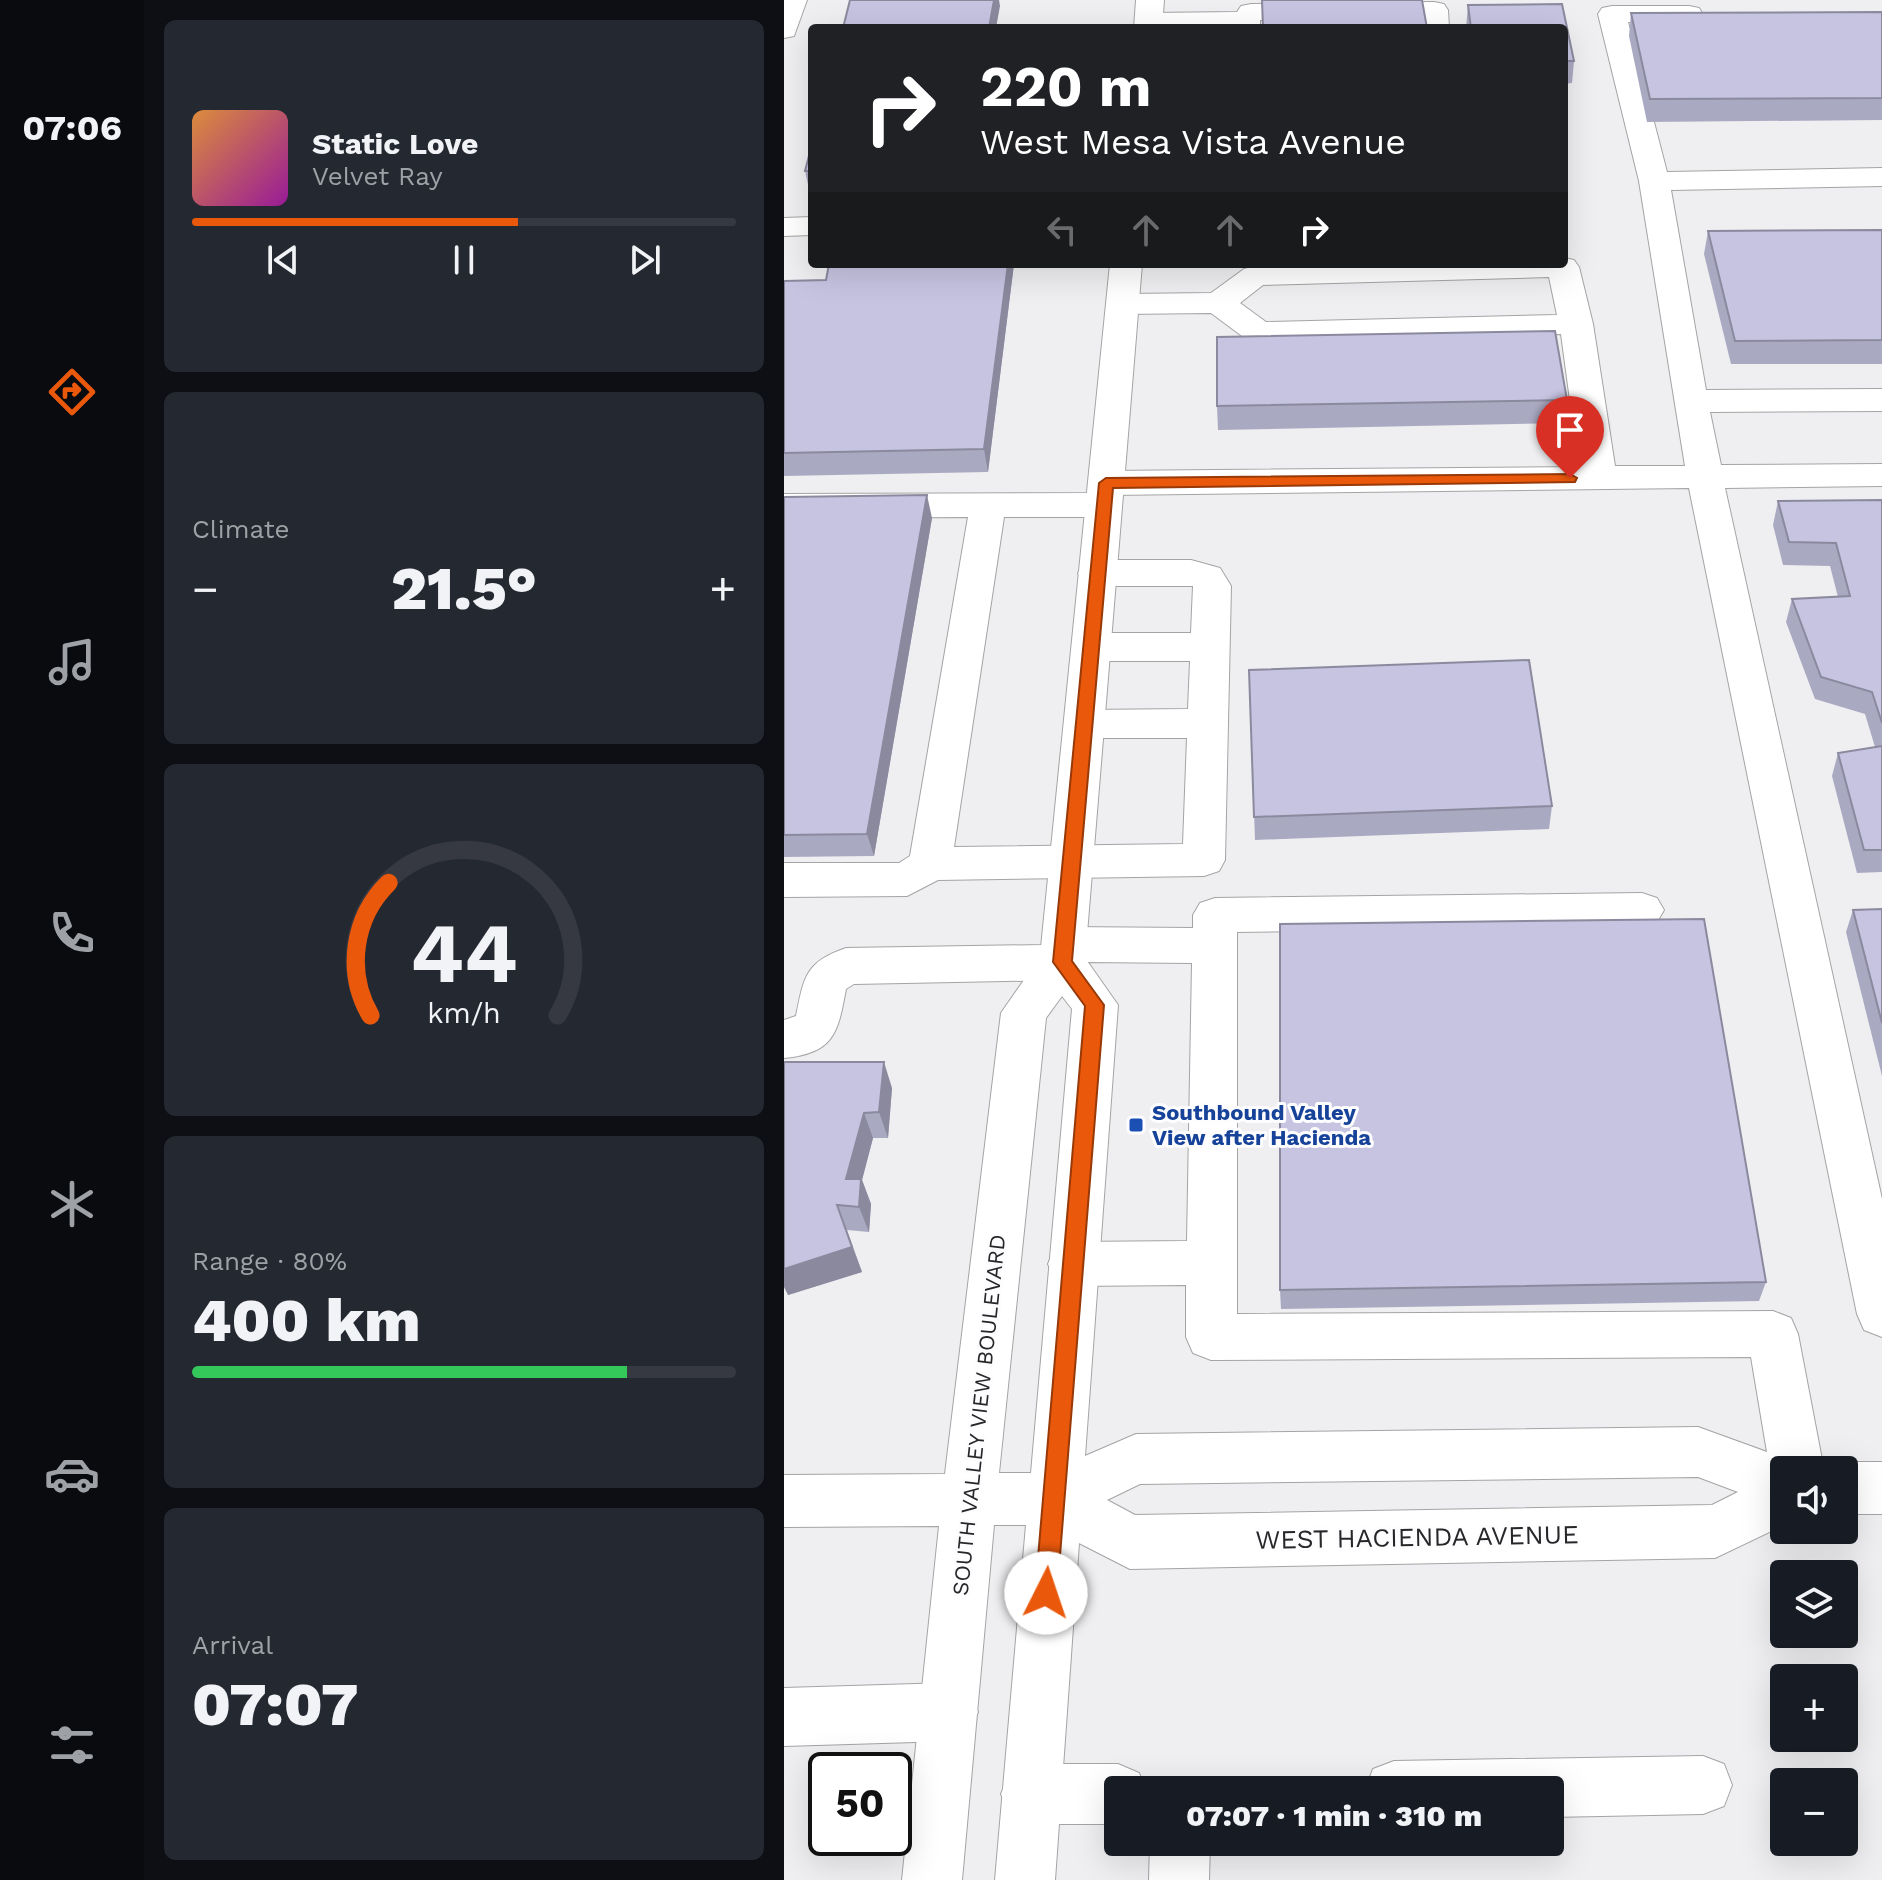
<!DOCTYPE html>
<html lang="en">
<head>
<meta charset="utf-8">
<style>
  :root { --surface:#171b24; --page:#242831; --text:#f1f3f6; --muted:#9ea1a6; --line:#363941; --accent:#ea580c }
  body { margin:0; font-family:"Work Sans",sans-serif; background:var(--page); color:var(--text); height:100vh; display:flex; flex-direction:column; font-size:30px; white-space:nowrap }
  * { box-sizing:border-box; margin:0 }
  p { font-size:26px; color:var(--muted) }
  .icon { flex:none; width:44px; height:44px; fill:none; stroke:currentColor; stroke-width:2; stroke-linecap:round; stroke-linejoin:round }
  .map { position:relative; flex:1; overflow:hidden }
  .details { display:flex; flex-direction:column; gap:20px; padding:20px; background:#0d0f14; width:640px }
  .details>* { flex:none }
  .banner { position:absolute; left:24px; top:24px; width:760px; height:244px; border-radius:8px; box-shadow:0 8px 32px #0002; background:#202124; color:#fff; overflow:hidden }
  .buttons { position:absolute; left:986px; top:1456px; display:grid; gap:16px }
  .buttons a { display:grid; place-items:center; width:88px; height:88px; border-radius:8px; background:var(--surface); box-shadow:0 8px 32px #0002; font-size:40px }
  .speed { position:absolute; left:24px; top:1752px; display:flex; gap:16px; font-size:40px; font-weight:700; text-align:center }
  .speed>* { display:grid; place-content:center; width:104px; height:104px; border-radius:50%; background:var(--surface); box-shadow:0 8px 32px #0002; line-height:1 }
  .speed .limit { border:4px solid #111; border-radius:12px; background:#fff; color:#111 }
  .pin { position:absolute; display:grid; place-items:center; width:68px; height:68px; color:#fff; margin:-82px -34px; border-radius:50% 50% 50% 0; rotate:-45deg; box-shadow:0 0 8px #0007 }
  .pin .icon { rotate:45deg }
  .me { position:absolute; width:88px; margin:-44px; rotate:4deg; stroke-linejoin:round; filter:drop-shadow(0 0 6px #0008) }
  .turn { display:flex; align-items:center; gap:28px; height:168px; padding:0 40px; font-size:36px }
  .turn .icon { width:104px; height:104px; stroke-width:2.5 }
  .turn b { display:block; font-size:56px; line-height:68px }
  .lanes { display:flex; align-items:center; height:76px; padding:0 40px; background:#0003; justify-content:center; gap:40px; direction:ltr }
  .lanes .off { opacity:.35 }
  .big { font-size:60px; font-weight:800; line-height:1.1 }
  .details .tile { flex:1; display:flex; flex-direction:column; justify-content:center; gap:12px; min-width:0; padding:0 28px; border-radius:12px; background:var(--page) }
  .details .dial { align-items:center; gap:0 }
  .dial svg { height:208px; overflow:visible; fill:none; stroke:var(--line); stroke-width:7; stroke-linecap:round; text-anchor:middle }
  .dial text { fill:var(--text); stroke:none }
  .song { display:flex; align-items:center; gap:24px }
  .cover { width:96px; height:96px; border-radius:12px; background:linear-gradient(135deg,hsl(30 70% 55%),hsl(300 70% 35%)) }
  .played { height:8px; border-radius:4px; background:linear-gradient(90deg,var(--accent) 60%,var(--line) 60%) }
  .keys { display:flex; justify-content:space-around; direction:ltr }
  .heat { display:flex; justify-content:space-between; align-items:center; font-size:44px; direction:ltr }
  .charge { height:12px; border-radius:6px; background:linear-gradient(90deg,#34c759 80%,var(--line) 0) }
  .trip { position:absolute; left:320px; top:1776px; width:460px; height:80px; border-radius:8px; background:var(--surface); box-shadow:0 8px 32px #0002; font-weight:800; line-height:80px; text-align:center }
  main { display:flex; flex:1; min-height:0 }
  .tabs { display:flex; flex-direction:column; width:144px; justify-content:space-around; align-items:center; background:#090b0e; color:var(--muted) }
  .tabs .icon { width:56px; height:56px }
  .tabs .active { color:var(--accent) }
  .tabs b { font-size:36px; color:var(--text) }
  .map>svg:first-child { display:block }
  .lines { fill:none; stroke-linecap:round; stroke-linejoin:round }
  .minor-casing { stroke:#a4a4a5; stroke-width:2 }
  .major-casing { stroke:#a4a4a5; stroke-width:2 }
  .minor { fill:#fff; fill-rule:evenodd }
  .major { fill:#fff; fill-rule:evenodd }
  .wall { fill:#aaa9c2 }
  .shaded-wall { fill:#8b899e }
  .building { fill:#c6c4e1; stroke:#8b899e; stroke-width:2 }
  .route { fill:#ea580c; stroke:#983908; stroke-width:2 }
  .transit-dot { fill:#1a4fb4; stroke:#fdfcfe; stroke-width:3 }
  .labels { text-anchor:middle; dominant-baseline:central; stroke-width:6; stroke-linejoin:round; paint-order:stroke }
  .transit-label { font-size:22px; font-weight:bold; fill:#164399; stroke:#fdfcfe; text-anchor:start }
  .street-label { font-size:22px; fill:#272728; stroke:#fdfcfe }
  .near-street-label { font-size:26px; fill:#272728; stroke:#fdfcfe }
</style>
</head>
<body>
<main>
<nav class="tabs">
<b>07:06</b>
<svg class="icon active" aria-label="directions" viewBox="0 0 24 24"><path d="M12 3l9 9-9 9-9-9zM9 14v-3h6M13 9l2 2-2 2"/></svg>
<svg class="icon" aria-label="music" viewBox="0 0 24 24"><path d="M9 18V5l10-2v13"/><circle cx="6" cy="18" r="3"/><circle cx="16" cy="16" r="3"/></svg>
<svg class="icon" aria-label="phone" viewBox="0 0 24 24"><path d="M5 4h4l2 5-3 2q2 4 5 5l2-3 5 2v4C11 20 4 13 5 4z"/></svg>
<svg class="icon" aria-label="climate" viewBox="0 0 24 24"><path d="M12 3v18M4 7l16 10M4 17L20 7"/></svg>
<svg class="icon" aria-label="car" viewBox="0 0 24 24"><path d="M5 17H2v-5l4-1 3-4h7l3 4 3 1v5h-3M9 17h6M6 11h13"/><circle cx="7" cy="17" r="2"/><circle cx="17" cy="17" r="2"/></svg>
<svg class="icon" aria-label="filters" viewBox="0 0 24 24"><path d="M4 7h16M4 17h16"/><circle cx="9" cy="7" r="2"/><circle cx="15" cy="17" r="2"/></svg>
</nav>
<section class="details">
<div class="tile">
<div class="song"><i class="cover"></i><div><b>Static Love</b><p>Velvet Ray</p></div></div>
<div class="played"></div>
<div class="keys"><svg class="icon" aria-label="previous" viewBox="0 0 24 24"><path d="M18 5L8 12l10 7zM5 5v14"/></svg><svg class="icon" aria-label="pause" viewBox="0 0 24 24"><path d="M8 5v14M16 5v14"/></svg><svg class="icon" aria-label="next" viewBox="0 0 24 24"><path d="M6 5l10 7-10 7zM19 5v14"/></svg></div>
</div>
<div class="tile"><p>Climate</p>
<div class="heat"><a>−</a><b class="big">21.5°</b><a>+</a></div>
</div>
<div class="tile dial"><svg viewBox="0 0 100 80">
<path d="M14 69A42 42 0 1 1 86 69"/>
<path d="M14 69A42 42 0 0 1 21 18" stroke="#ea580c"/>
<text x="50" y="56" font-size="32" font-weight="700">44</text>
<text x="50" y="72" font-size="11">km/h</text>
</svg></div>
<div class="tile"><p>Range · 80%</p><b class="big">400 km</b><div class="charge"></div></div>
<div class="tile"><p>Arrival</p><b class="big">07:07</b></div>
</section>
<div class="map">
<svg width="1098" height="1880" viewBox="0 0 1098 1880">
  <rect width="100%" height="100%" fill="#efeff1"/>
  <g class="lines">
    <defs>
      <path id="minor" d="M0,0H23L10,36L0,38Z
        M650,2L660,4L664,10L665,28H637V18L476,20V28H360L351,21L355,15L365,13L453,12L457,6L467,4Z
        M828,6H905L915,8L919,14L915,20L905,22H844L883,172L1098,168V186L887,190L922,390L1098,389V411L926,412L937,465L1098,464V486L941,488L1098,1199V1337L1080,1330L1073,1314L905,488L325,495L333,497L338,505L333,513L320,517H220L170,847L399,844L403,738H300L286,734L280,724L286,714L300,710L404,709L406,661H307L293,657L288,647L293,637L307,633H407L409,586H313L300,582L294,573L300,564L313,560H407L436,568L447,586L441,860L435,871L420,876L154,880L123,896L0,897V863H115L126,856L184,517L0,518V494L317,493L309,491L304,483L309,475L322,471L795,467L777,334L474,342L462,339L427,313L339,314L327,311L323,304L327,297L339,294L427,293L460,269L471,266L780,264V258L790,260L795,267L809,324L831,466H901L855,181L814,14L818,8ZM765,277L773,315L482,322L456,303L479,285Z
        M28,217V235L0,236V218Z
        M858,893L873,898L880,910L873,922L858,927L453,932V1314L989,1311L1007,1318L1014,1334L1040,1470H1000V1490L994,1488L986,1470L967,1357L427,1360L409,1353L402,1337V1285L289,1286L271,1280L264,1264L271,1248L289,1242L403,1241L408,963L300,962L294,974L278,980L70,984L62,989C54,1032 51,1053 0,1058V1020L12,1016C20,977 21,962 62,948L258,945L264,932L280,927L409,928V915L416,903L431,898Z
        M165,1683L185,1692L194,1712L185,1732L165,1741L0,1746V1688Z
        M919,1756L940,1764L948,1785L940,1806L919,1814L766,1817V1790H581L589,1769L610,1761Z
        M247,1764H334L355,1773L362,1790H334V1824H247L226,1815L217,1794L226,1773Z
        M366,1842H426L425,1880H365Z"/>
      <path id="major" d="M352,0H380L378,28H350Z
        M326,264H358L301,958L334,1005L301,1456L352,1434L914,1427L1019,1465L1021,1470H1000V1525L931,1558L346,1569L295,1543L271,1880H211L242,1525H210L178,1880H118L155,1526L0,1527V1475L161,1474L217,1013L256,957ZM278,996L288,1009L247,1473H215L262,1018ZM914,1477L954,1492L928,1505L351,1515L323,1500L356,1484Z
        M1060,1462H1098V1514H1060V1470H1041Z"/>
    </defs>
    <use href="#minor" class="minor-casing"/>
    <use href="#major" class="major-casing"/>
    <use href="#minor" class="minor"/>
    <use href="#major" class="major"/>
  </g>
  <path class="wall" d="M778,4L790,61L788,83L780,84V28H682L684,5Z
    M1098,12V120L863,122L845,36L847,13Z
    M28,144V194H26L21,171Z
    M1098,230V364H947L920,254L924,231Z
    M45,264H230L204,472L0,476V281L42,280Z
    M783,400L780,423L434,430L433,406Z
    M0,497L148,518L90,856L0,857Z
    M1098,500V872L1073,873L1048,776L1054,753L1091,747L1081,714L1031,699L1002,622L1008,599L1054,597L1046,566L999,565L989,525L994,501Z
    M465,670L768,806L765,829L471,840Z
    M1098,909V1076L1062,932L1069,910Z
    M0,1062L108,1088L104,1138H89L78,1180L87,1204L85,1232L63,1230L78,1272L4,1295Z
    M982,1282L975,1301L497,1309L496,1290Z"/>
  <path class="shaded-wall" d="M210,0H215L216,6L212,28H205Z
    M224,264H230L204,472L200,449Z
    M143,495L148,518L90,856L83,834Z
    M100,1062L108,1088L104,1138L95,1112Z
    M80,1113L89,1138L78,1180L87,1204L85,1232L75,1207L62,1179Z
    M53,1205L78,1272L4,1295L0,1287V1269Z"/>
  <path class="building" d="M66,0H210L205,28H59Z
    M478,0H638L643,28H479Z
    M778,4L790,61H780V28H687L684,5Z
    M1098,12V98L866,99L847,13Z
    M28,144V171H21Z
    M1098,230V340L951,341L924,231Z
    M45,264H224L200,449L0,453V281L42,280Z
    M771,331L783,400L433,406V337Z
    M143,495L83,834L0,835V497Z
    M1098,500V723L1088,692L1037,677L1008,599L1066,596L1052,543L1005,542L994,501Z
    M745,660L768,806L470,817L465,670Z
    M1098,746V850H1080L1054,753Z
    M1098,909V1023L1069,910Z
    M920,919L982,1282L496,1290V924Z
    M0,1062H100L95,1112L80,1113L62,1179H77L75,1207L53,1205L68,1247L0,1269Z"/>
  <path class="route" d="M786,474L793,478L791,482L329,488L288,961L320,1005L273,1593L270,1601L262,1605L254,1601L251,1593L301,1006L269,962L315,483L322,478Z"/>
  <rect class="transit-dot" x="344" y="1117" width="16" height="16" rx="4"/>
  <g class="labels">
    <g class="transit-label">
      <text x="368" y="1112">Southbound Valley<tspan x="368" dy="25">View after Hacienda</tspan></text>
    </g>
    <g class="street-label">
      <text transform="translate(195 1415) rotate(-84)">SOUTH VALLEY VIEW BOULEVARD</text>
    </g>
    <g class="near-street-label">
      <text transform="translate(633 1537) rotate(-1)">WEST HACIENDA AVENUE</text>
    </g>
  </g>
</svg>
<div class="buttons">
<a><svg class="icon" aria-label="sound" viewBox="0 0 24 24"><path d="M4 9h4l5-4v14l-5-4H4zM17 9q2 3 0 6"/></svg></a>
<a><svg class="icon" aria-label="layers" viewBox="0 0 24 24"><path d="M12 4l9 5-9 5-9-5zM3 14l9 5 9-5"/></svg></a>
<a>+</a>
<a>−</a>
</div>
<div class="speed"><div class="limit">50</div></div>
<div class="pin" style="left:786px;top:478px;background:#d93025"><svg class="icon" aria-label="arrive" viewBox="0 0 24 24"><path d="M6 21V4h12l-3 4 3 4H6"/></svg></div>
<svg class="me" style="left:262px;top:1593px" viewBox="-20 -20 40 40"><circle r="19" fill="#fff"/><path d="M0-13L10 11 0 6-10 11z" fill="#ea580c"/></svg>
<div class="trip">07:07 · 1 min · 310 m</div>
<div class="banner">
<div class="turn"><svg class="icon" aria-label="right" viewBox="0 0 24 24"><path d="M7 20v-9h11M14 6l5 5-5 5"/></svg><div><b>220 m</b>West Mesa Vista Avenue</div></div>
<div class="lanes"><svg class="icon off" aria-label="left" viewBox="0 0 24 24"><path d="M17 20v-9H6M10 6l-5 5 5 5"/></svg><svg class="icon off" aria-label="ahead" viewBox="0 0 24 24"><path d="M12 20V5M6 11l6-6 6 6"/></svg><svg class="icon off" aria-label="ahead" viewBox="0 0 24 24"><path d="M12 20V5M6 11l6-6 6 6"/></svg><svg class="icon" aria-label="right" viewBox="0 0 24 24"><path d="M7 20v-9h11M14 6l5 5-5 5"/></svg></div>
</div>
</div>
</main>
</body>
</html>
